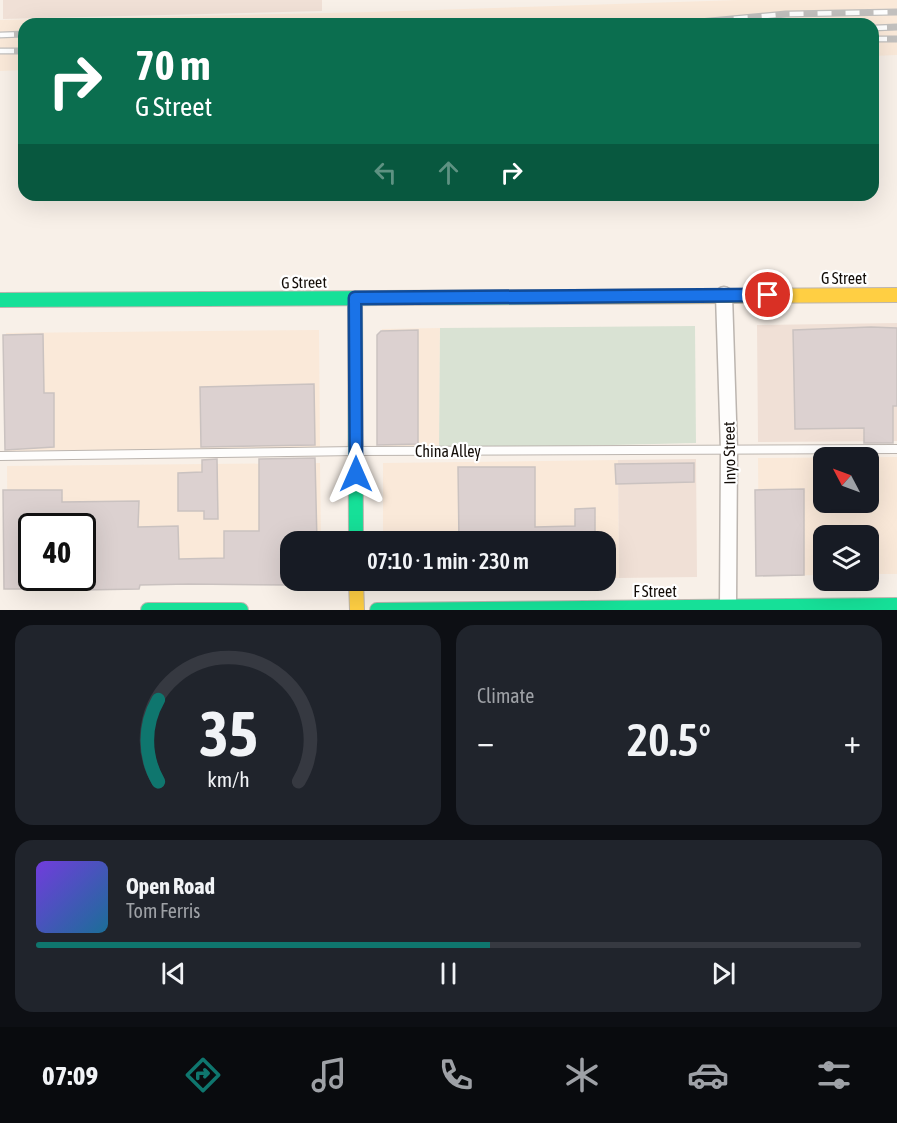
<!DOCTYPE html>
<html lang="en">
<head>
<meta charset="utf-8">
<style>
  :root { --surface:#171b24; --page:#20242c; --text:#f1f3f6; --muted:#9ea1a6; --line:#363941; --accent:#0f766e }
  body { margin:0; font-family:"Asap Condensed",sans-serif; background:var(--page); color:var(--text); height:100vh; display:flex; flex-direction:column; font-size:22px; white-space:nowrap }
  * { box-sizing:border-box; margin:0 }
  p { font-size:20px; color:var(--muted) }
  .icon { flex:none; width:33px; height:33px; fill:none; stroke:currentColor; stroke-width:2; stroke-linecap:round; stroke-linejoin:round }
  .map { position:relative; height:610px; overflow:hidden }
  .details { display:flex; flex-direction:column; gap:15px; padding:15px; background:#0d0f14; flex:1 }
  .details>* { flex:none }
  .hud { position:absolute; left:18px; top:18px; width:861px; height:183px; border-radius:18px; box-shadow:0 6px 24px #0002; background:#0b6e4f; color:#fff; overflow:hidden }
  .needle { width:39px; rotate:311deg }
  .buttons { position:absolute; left:813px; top:447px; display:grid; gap:12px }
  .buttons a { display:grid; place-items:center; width:66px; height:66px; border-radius:12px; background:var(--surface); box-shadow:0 6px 24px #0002; font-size:30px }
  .speed { position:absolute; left:18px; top:513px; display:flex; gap:12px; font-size:30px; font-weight:700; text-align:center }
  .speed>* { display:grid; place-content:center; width:78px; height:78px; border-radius:50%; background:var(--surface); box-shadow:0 6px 24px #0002; line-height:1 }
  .speed .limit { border:3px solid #111; border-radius:9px; background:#fff; color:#111 }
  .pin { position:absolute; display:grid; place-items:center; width:51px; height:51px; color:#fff; margin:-26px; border:3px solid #fff; border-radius:50%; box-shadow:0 2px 6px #0007 }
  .me { position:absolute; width:66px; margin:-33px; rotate:0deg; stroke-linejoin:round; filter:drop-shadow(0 0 4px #0008) }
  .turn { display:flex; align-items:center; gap:21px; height:126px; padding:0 18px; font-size:27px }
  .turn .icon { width:78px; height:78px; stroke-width:2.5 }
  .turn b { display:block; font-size:42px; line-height:51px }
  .lanes { display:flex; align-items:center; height:57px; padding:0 18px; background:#0003; justify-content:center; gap:30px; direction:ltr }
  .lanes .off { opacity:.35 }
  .big { font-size:45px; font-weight:600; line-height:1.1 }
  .details .tile { flex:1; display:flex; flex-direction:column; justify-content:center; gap:9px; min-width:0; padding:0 21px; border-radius:18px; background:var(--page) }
  .details .dial { align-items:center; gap:0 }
  .dial svg { height:156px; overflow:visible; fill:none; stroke:var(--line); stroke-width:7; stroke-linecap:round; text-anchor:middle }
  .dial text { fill:var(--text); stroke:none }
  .song { display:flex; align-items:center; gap:18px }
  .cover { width:72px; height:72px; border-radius:9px; background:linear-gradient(135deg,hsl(260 70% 55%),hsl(200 70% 35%)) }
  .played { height:6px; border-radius:3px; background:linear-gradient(90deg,var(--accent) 55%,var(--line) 55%) }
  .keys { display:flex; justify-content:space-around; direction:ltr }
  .heat { display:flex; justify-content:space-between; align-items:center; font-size:33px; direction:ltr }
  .details .tiles { flex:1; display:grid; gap:15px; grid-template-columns:1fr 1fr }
  .tile:last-child { grid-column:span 2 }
  .trip { position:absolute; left:280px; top:531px; width:336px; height:60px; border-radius:18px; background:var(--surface); box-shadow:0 6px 24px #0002; font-weight:600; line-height:60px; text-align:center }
  .tabs { display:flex; height:96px; justify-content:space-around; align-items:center; background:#090b0e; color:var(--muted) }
  .tabs .icon { width:42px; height:42px }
  .tabs .active { color:var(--accent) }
  .tabs b { font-size:27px; color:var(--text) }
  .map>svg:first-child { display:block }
  .built { fill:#fae9d9; fill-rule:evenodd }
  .industrial { fill:#f0e0d6 }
  .grass { fill:#d9e2d3 }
  .building { fill:#dcd1d0; stroke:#cac2c0; stroke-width:1.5 }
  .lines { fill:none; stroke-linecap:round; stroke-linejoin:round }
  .lane-casing { stroke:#bcb5af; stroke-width:10 }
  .street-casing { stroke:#bcb5af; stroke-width:19 }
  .fast-casing { stroke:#bcb5af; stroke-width:16 }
  .slow-casing { stroke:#bcb5af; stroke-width:16 }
  .lane { stroke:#fefdfc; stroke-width:8 }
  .street { stroke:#fefdfc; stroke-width:16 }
  .fast { stroke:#16e098; stroke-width:14 }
  .slow { stroke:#ffcf43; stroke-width:14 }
  .rail-casing { stroke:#c2c0be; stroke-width:7 }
  .rail { stroke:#fff; stroke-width:4.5; stroke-dasharray:14; stroke-linecap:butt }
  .route-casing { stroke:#114b97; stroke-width:15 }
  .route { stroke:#1a73e8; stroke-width:10 }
  .labels { text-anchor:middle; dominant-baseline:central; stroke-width:4.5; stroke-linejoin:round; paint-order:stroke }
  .street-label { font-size:16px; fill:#130d08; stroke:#fff }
</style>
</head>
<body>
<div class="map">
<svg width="897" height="610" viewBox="0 0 897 610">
  <rect width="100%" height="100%" fill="#f8f0e8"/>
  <path class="built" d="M738,0H897V55L873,56V24H24V70L0,71V20L372,12Z
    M440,328L439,449L383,447L382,329Z
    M319,330L320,448L7,451L6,333Z
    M897,457V574H869L868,536H824L823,575L759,576L758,458ZM824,458H868V502H824Z
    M618,460L619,578H606V542L383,541V463Z
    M320,463L321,541L291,542V580L321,581L8,584L7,466ZM32,526H82V578H32Z"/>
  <path class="industrial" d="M3,0H322V11L3,19Z
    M897,323V441L758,442L757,325Z
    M696,459L697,577L619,578L618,460Z"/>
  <path class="grass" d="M695,326L696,443L439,449L440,328Z"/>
  <path class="building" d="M871,327L897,328V406H893V443H864V428L795,429L793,330Z
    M418,330V444L377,445V335L381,331Z
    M43,334L44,393H54V447L5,450L3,335Z
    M314,384L315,445L201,447L200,387Z
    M315,458L317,542H291V585L189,584L140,585L139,589L82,590V526H32V589H4L3,490H62V502L139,501L138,527L178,526L179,559L224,558V531H259V459Z
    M217,459L218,519H204V511H178V473L202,472V460Z
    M694,463V482L616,484L615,464Z
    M458,467H535V527L575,526V509L595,508V542H459Z
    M804,489V575L756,576L755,490Z"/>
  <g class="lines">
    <defs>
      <path id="lane" d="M0,456L356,451L897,449"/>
      <path id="street" d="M724,295L729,450L728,607"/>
      <path id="fast" d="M355,298L356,542
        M0,300L564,297
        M148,610H241
        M377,610L897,605"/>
      <path id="slow" d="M564,297L897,295
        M356,580L357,610"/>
    </defs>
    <use href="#lane" class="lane-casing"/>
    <use href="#street" class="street-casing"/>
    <use href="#fast" class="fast-casing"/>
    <use href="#slow" class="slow-casing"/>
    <use href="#lane" class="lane"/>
    <use href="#street" class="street"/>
    <use href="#fast" class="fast"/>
    <use href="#slow" class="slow"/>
    <defs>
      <path id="rail" d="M678,24L786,14L897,12
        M873,28L897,27
        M0,35L24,34
        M873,39H897
        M0,51H24"/>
    </defs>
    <use href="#rail" class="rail-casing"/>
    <use href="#rail" class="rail"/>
  </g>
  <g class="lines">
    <defs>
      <path id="route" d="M356,474L355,298L768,295"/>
    </defs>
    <use href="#route" class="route-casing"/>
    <use href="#route" class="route"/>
  </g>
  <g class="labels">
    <g class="street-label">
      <text x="844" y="278">G Street</text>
      <text transform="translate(304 282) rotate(-1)">G Street</text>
      <text x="448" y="451">China Alley</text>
      <text transform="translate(729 453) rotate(-91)">Inyo Street</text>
      <text x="655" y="591">F Street</text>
    </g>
  </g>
</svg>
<div class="buttons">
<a><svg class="needle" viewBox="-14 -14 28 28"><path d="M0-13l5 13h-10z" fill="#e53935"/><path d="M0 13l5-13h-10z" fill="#9ea1a6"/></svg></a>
<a><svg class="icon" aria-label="layers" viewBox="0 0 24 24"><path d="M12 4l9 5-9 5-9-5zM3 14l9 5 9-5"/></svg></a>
</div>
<div class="speed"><div class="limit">40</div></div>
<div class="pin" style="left:768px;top:295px;background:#d93025"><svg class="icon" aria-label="arrive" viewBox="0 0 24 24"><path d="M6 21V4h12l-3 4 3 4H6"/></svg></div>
<svg class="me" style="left:356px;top:474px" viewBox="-20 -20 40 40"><path d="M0-17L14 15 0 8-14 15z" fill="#1a73e8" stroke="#fff" stroke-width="4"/></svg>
<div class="trip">07:10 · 1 min · 230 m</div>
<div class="hud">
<div class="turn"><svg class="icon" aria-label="right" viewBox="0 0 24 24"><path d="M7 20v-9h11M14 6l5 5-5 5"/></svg><div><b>70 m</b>G Street</div></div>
<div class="lanes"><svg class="icon off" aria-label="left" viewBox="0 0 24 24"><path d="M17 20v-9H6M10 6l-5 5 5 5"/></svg><svg class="icon off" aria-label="ahead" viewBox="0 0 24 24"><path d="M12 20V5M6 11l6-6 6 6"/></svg><svg class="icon" aria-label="right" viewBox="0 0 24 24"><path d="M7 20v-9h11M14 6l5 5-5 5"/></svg></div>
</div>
</div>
<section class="details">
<div class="tiles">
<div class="tile dial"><svg viewBox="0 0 100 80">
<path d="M14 69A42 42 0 1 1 86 69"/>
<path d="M14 69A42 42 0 0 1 14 27" stroke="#0f766e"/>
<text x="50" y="56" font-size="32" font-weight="700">35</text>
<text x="50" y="72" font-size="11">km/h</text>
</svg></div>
<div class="tile"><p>Climate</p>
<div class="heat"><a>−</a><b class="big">20.5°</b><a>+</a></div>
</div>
<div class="tile">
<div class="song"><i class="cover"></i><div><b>Open Road</b><p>Tom Ferris</p></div></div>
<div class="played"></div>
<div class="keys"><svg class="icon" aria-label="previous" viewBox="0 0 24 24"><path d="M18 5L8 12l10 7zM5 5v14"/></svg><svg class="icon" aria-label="pause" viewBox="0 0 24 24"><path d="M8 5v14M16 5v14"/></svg><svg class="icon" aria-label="next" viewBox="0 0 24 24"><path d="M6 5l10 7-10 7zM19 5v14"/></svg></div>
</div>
</div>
</section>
<nav class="tabs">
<b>07:09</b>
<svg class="icon active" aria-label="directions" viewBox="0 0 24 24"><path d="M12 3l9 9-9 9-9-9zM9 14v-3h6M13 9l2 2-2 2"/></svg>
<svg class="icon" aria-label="music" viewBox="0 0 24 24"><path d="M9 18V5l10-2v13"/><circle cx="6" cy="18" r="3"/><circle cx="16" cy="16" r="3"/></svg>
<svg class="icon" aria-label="phone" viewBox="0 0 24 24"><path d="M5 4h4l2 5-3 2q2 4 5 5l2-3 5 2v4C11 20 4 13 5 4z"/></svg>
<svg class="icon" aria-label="climate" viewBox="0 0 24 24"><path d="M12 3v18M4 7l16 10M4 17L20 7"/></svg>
<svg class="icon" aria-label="car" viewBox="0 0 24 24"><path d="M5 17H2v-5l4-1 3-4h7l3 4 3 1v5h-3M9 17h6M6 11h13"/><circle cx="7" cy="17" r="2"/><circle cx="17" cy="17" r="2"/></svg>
<svg class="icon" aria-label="filters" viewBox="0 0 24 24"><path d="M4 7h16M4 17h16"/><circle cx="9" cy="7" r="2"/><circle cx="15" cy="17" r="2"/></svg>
</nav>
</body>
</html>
